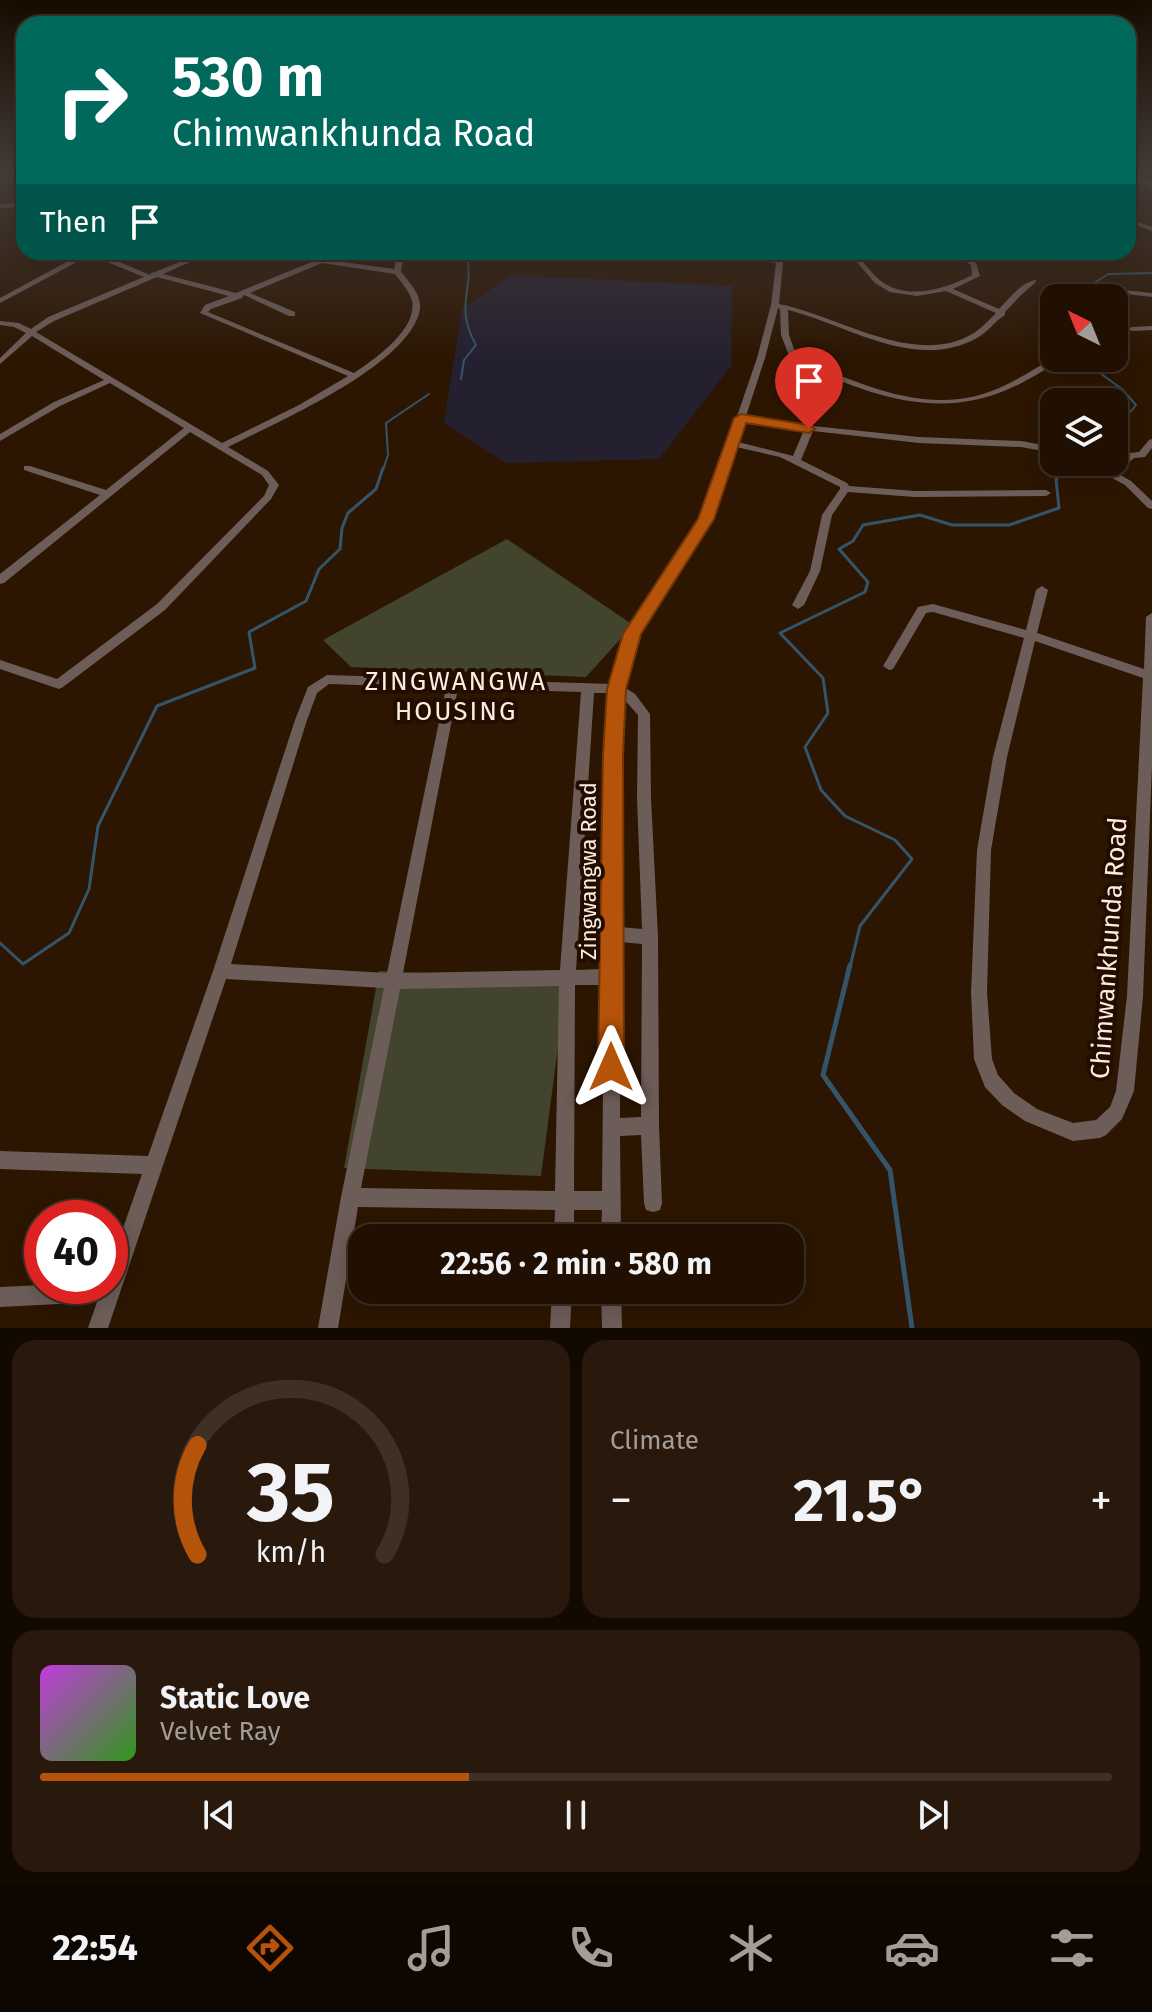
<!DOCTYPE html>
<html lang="en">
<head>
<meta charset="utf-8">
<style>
  :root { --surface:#211002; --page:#29190c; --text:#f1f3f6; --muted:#a29d99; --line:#3e3024; --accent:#b45309 }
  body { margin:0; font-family:"Fira Sans",sans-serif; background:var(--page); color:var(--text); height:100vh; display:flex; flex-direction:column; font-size:30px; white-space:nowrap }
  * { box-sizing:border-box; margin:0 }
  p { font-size:26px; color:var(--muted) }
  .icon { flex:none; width:44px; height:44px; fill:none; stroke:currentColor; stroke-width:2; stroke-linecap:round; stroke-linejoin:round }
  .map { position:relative; height:1328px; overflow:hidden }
  .details { display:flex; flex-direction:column; gap:12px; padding:12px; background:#120901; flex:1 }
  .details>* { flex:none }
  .guide { position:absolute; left:16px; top:16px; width:1120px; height:244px; border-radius:24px; box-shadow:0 4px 20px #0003,0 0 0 2px var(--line); background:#00695c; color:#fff; overflow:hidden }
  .needle { width:52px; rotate:317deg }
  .buttons { position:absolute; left:1040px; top:284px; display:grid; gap:16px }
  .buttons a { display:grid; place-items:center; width:88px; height:88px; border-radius:16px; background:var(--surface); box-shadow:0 4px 20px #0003,0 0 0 2px var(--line); font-size:40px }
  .speed { position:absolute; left:24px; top:1200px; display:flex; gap:16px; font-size:40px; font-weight:700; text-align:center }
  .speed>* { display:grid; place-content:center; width:104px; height:104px; border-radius:50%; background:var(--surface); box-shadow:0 4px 20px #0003,0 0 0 2px var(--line); line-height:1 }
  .speed .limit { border:12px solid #d22; background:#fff; color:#111 }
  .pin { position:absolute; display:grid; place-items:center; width:68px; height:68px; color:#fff; margin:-82px -34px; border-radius:50% 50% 50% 0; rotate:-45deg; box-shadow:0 0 8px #0007 }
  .pin .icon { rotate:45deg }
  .me { position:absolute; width:88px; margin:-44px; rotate:0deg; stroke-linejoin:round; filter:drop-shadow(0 0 6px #0008) }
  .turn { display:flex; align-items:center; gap:28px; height:168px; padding:0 24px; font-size:36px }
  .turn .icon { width:104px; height:104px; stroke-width:2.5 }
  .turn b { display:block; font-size:56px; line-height:68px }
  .then { display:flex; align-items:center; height:76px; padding:0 24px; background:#0003; gap:16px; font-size:30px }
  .big { font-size:60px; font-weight:700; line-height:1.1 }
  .details .tile { flex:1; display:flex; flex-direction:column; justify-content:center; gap:12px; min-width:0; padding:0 28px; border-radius:24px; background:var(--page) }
  .details .dial { align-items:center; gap:0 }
  .dial svg { height:208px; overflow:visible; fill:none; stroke:var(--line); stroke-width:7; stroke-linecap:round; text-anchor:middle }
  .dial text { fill:var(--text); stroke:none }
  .song { display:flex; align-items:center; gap:24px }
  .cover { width:96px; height:96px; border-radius:12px; background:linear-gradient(135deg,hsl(290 70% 55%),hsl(110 70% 35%)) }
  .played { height:8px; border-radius:4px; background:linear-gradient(90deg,var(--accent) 40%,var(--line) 40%) }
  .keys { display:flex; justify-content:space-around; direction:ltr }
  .heat { display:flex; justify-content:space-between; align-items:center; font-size:44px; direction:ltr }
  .details .tiles { flex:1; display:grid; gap:12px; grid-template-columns:1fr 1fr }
  .tile:last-child { grid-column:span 2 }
  .trip { position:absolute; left:348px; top:1224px; width:456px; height:80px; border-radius:24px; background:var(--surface); box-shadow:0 4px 20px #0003,0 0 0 2px var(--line); font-weight:700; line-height:80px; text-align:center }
  .menu { display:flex; height:128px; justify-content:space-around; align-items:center; background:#0d0601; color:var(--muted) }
  .menu .icon { width:56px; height:56px }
  .menu .on { color:var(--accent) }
  .menu b { font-size:36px; color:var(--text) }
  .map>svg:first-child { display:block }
  .industrial { fill:#252030 }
  .green { fill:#42442d }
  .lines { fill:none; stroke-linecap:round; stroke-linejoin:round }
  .stream-far2 { stroke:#34546a; stroke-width:2 }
  .stream-far1 { stroke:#34546a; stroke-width:3 }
  .stream { stroke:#34546a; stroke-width:5 }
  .minor { fill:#6d5d59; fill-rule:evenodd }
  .route { fill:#b45309; stroke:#753606; stroke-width:2 }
  .labels { text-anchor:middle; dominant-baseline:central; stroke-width:8; stroke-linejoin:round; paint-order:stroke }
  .street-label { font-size:22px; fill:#fdede1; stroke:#220d00 }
  .quarter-label { font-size:26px; letter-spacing:2px; fill:#fdede1; stroke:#220d00 }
  .near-street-label { font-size:26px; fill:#fdede1; stroke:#220d00 }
</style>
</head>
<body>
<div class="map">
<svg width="1152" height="1328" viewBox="0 0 1152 1328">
  <rect width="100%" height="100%" fill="#2c1602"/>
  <path class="industrial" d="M511,275L732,286L731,366L659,459L506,463L444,423L462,309Z"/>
  <path class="green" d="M507,539L633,625L586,677L351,667L323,640Z
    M379,971L567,979L541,1176L344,1168Z"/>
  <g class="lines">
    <path class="stream-far2" d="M1071,298L1108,274L1152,273
      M1104,358L1097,371L1122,389L1136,405L1128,415L1114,416
      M461,379L464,360L476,345C453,304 476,289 466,252
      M383,470L388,455L386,423L429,394
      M1064,470L1072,462"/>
    <path class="stream-far1" d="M0,943L23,964L69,933L89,889L98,826L157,706L255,668L249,632L306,601L319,569L340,549L342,528L348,513L376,489L383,468
      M850,967L860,926L912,859L895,840L845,816L821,790L805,747L828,713L823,678L780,633L865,592L868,582L839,549L853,541L863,525L920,515L952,525H1009L1059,508L1056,479L1066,468"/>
    <path class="stream" d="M850,965L823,1075L890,1170L912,1328"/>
    <path class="minor" d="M0,173H24V175H0Z
      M1128,177L1152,182V186L1128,181Z
      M24,203V207L0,208V204Z
      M1128,218L1152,227V231L1128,222Z
      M85,252H96L150,275L151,273L155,272L204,252H213L163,274L236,293L314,261L280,252H292L321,259L394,269L398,252H404L401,272C409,282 422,295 420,309C411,365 275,423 228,447L268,471L279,485L271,499L165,610L63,687L59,689L0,669V660L57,679L157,604L264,496L269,485L262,475L190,432L4,583L0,584V574L100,495L24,470V466H30L106,490L184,428L110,383L60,406L0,441V434L54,402L104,380L32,336L0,364V358L26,333L14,327L0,325V321L19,323L31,329L48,317L144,277L90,255L0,303V298ZM322,263L395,274C401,282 409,290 412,301C418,329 374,360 354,373L208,312L211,309L242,298L244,295L289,316H295V312L250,293ZM157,277L229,296L205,305L200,313L348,376L299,405L222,443L36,332L54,321Z
      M551,252H593L570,257Z
      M685,252H708L777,259L778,252H784L779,304C837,315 915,368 972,334C981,329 989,320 996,313L946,291L917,296L890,292L875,283L848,252H855C863,261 871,273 881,281C907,301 946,289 972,275L971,265L955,254H928L925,252H967L964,254L976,263L980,276L953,289L999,309C1010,298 1021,282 1036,280V282L1021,295L1005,312V315C995,321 988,332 977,338C915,372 848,325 788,310L789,335L797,357C852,381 915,411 976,396C1004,389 1030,372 1054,357L1062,358C1051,367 1038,374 1025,381C947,424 875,398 799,363L813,426L919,437L1021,441L1054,447V453L1021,447L919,443L813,431L801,460L847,483L849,486L915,491L1046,490L1051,493L1046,496L915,497L848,492L832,515L820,571L804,605L798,609L792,605L810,571L822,515L840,489V487L780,457L736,447L715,510L638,634L624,687L635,694L650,714L651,798L658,937L659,1126L662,1203L660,1210L653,1212L646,1210L644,1203L641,1135L620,1136L621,1238H601L602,1210H574V1238H554L555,1210L358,1207L338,1328H318L341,1197L384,988L226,979L108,1328H88L97,1302L0,1307V1287L42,1285L110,1286V1265L142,1174L0,1169V1151L148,1156L213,971L295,720L308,687L327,675L612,684L626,634L705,510L757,358L771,305L776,263L688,254ZM778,308L780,309L781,335L790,358L804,425L746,416L765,358ZM744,421L804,430L793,456L738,442ZM329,684L446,688L387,973L231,964L307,720L317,693ZM458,688L581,692L560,970L403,973ZM594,693H611L606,755L604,969L576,970ZM623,698L638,715L637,798L642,929L620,927V755ZM620,942L642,944L641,1117L620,1118ZM575,985H604L602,1191H574ZM559,986L555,1191L361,1188L400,989Z
      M1036,252H1115L1112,254H1039Z
      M1123,290L1152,293V297L1126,294L1122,292Z
      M1152,326V330L1132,331L1128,329L1132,327Z
      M1152,439V448L1145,457L1134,458L1117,473L1131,481L1152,501V509L1148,508L1125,485L1083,462H1095L1110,470L1129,453L1139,452L1149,440Z
      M1042,586L1048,590L1037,633L1144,669L1146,617L1152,613V765L1143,996L1134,1091L1122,1119L1106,1135L1100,1138L1073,1141L1025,1121L1002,1105L985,1087L974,1059L971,992L977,850L993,757L1024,638L933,612L926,613L893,669L889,670L883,666L918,607L933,604L1026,630L1036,590ZM1035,641L1143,678L1127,996L1116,1091L1110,1107L1096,1120L1073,1123L1037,1109L1014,1093L998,1075L992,1059L987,992L991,850L1007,757Z
      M552,1290H572L570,1328H550Z
      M601,1290H621L622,1328H602Z"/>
  </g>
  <linearGradient id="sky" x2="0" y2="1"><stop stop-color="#180c01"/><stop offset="0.48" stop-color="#453c39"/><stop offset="1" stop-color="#453c39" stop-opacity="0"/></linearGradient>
  <rect width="1152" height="359" fill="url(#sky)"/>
  <path class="route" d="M741,414L809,425L815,429L809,433L746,423L714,519L641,634L626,689L623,755L624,1067L620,1077L611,1080L601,1077L598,1067L603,755L607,689L623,634L698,519L734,418Z"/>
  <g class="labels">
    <g class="street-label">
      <text transform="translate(588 871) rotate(-90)">Zingwangwa Road</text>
    </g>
    <g class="quarter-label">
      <text x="456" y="681">ZINGWANGWA<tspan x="456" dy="30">HOUSING</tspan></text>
    </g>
    <g class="near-street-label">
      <text transform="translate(1109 948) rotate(-86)">Chimwankhunda Road</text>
    </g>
  </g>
</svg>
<div class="buttons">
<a><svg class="needle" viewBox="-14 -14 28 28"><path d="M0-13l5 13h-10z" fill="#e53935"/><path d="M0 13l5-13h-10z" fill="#a29d99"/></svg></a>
<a><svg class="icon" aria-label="layers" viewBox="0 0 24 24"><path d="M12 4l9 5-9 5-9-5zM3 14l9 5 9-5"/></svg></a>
</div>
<div class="speed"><div class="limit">40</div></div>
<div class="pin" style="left:809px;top:429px;background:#d93025"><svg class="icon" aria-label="arrive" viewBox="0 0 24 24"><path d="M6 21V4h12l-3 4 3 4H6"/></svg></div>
<svg class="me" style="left:611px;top:1067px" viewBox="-20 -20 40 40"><path d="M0-17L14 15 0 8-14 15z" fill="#b45309" stroke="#fff" stroke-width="4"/></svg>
<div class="trip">22:56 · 2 min · 580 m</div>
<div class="guide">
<div class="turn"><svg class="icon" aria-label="right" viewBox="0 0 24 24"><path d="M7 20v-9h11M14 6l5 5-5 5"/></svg><div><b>530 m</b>Chimwankhunda Road</div></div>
<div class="then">Then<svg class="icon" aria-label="arrive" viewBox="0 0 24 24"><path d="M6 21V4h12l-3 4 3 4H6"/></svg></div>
</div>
</div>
<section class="details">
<div class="tiles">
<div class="tile dial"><svg viewBox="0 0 100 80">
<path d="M14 69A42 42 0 1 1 86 69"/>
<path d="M14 69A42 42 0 0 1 14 27" stroke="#b45309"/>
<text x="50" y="56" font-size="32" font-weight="700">35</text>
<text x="50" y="72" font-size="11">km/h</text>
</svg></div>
<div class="tile"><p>Climate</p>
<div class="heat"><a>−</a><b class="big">21.5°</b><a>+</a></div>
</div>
<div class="tile">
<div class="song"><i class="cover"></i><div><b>Static Love</b><p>Velvet Ray</p></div></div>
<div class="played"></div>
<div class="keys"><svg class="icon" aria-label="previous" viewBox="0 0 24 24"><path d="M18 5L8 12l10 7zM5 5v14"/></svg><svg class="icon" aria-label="pause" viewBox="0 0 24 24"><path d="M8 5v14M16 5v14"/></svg><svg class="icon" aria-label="next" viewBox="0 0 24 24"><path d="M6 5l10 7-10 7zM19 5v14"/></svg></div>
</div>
</div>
</section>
<nav class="menu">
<b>22:54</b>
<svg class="icon on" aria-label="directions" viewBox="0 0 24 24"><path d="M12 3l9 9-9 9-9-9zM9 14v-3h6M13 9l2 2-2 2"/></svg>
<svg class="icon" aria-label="music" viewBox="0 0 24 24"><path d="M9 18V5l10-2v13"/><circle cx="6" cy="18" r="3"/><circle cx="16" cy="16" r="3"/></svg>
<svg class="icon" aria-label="phone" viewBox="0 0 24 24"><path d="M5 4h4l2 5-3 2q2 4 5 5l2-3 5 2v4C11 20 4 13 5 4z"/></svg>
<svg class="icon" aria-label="climate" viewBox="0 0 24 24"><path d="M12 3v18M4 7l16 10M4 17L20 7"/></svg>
<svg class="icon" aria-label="car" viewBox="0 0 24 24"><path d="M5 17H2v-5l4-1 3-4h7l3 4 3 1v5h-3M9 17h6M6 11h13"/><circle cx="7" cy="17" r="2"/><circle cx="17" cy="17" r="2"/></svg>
<svg class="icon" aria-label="filters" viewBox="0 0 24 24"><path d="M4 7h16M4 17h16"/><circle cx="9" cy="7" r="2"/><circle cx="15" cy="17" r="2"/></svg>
</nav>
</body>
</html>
